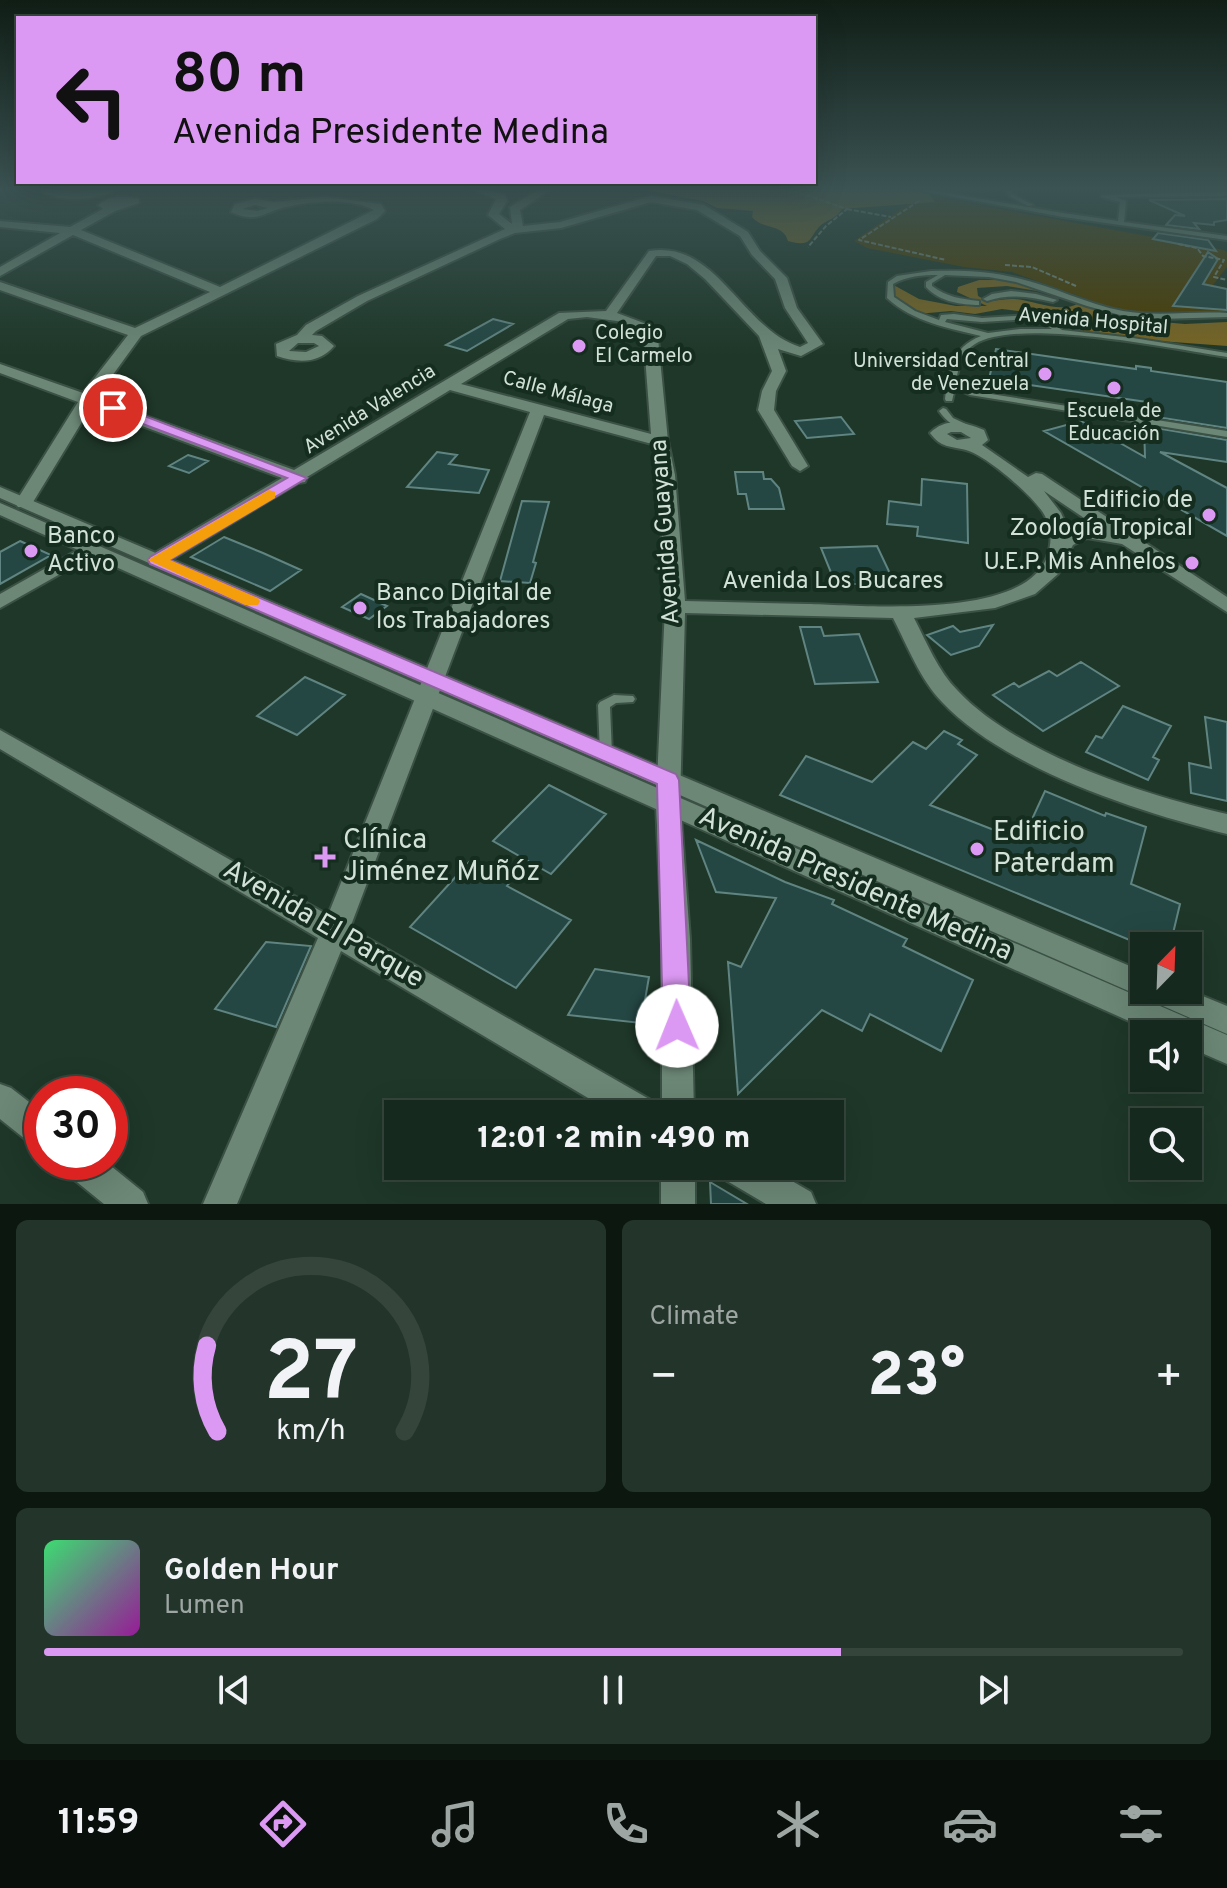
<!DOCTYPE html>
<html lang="en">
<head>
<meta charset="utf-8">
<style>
  :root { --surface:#16291e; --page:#23352b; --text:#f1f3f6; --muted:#9ea6a4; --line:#35453c; --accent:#dc99f4 }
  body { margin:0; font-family:Overpass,sans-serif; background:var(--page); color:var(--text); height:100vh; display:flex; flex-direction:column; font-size:30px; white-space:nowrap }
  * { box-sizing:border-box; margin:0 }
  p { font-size:26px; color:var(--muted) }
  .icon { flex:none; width:44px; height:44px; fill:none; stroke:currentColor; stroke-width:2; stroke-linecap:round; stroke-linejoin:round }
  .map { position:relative; height:1204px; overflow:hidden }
  .side { display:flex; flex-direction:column; gap:16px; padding:16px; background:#0c1710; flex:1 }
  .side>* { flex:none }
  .top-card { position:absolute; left:16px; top:16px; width:800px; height:168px; border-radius:0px; box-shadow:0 8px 32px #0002,0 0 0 2px var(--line); background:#dc99f4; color:#111; overflow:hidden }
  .needle { width:52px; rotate:23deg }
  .buttons { position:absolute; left:1130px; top:932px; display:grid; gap:16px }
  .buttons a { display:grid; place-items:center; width:72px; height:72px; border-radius:0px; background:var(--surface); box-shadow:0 8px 32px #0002,0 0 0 2px var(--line); font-size:40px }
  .speed { position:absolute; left:24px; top:1076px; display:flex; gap:16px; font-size:40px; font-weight:700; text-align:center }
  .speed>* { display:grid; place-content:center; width:104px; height:104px; border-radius:50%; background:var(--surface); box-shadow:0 8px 32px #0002,0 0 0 2px var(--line); line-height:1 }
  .speed .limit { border:12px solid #d22; background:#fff; color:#111 }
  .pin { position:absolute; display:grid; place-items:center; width:68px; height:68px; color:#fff; margin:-34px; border:4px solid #fff; border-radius:50%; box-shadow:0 2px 8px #0007 }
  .me { position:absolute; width:88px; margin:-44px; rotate:359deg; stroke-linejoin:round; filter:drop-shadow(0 0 6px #0008) }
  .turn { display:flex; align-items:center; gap:28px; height:168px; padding:0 24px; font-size:36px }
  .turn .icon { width:104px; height:104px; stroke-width:2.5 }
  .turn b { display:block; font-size:56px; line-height:68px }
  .big { font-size:60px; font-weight:800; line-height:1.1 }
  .side .tile { flex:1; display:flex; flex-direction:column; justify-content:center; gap:12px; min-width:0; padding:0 28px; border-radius:12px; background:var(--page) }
  .side .dial { align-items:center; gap:0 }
  .dial svg { height:208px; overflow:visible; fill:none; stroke:var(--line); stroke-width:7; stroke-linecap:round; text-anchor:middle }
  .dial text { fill:var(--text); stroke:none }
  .song { display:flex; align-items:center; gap:24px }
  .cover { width:96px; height:96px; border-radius:12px; background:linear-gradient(135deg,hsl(140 70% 55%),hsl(300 70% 35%)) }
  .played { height:8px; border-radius:4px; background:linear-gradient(90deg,var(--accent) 70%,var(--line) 70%) }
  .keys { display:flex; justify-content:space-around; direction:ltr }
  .heat { display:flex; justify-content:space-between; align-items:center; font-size:44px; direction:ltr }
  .side .tiles { flex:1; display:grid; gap:16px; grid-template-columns:1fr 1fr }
  .tile:last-child { grid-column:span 2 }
  .trip { position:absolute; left:384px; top:1100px; width:460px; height:80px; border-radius:0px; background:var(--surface); box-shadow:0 8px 32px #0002,0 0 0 2px var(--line); font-weight:800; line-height:80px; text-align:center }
  .tab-bar { display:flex; height:128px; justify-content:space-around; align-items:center; background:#09100c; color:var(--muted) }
  .tab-bar .icon { width:56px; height:56px }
  .tab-bar .active { color:var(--accent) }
  .tab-bar b { font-size:36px; color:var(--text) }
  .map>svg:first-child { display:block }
  .green { fill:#4c3d00 }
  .forest { fill:#786523 }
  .building { fill:#244744; stroke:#608481; stroke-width:2 }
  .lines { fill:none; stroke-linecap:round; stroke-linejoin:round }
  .lane-casing { stroke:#3b5145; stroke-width:4 }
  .street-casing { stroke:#3b5145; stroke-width:4 }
  .secondary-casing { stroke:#3b5145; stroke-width:4 }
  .path { stroke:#74887c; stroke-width:2; stroke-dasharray:5 2; stroke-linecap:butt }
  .lane { fill:#6c8776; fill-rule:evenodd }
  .street { fill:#6c8776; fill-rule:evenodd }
  .secondary { fill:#6c8776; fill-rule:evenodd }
  .route { fill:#dc99f4; stroke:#8f639f; stroke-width:2 }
  .slow { fill:#f59e0b }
  .poi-dot { fill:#dc99f4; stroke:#142d1e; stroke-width:3 }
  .labels { text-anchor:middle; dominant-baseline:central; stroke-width:8; stroke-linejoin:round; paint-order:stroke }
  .far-street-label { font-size:20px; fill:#d3e2d8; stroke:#142d1e }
  .far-poi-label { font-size:20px; fill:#d3e2d8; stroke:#142d1e; text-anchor:start }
  .poi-label { font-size:24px; fill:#d3e2d8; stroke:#142d1e; text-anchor:end }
  .street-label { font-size:24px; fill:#d3e2d8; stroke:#142d1e }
  .near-poi-label { font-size:28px; fill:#d3e2d8; stroke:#142d1e; text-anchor:start }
  .near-street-label { font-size:28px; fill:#d3e2d8; stroke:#142d1e }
</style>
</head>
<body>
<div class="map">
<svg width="1227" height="1204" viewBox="0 0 1227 1204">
  <rect width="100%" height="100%" fill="#1e3728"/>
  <path class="green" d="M934,197L1224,250L1227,252V267L1213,285L1227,288V315L1156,318L1095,308L1098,303L1012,272L964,267L867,248L854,241L915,199Z"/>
  <path class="forest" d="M636,188H905L926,189L935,202L842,209C837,218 829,219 821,225C808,237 814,248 788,241C783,223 762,230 752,217L753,211L717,208L703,201Z
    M979,280H1016L1050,293L1007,286L977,288L978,296C990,304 1001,298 1015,299C1035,301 1061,314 1079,303L1150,321L1185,324L1227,322V346L1078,335L1067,317L1002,309L975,314L951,311L917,314L891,298L890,283L919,299L956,306H987L957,292L958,287Z"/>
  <path class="building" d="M1227,199V220L1214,222V225L1194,223L1199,229L1166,225L1175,215L1185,216L1149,200Z
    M1158,233L1208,240L1216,251L1153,239Z
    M1208,252L1218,259L1203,284L1227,289V310L1173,306Z
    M493,319L513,324L467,351L446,345Z
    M996,349L1136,369V366L1151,368V371L1227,382V428L1144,415L1143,403L1147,402L989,379Z
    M841,417L854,434L807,438L795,421Z
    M1081,421L1145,457L1144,426L1227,440V462L1160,452L1227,488V536L1044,431Z
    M437,452L457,455L449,464L489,470L479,493L407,487Z
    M188,455L208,461L189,473L169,466Z
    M735,472H763L764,479H771L779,488L784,509H749L746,494H738Z
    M922,479L967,484L968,543L917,536L918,527L887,524L889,501L921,505Z
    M522,501L549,502L533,562L536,563L530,583L500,581Z
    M224,537L263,553L301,570L270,591L191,557Z
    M20,541L51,555L0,584V552Z
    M877,546L894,582L836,585L821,548Z
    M361,594L387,606L369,619L342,607Z
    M993,625L979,646L951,655L927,635L953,626L960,632Z
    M800,627H821L824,636L859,634L878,682L815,684Z
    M1081,662L1119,686L1043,731L993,695L1014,683L1019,687L1049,671L1057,676Z
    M305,677L345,695L297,735L257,716Z
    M1123,706L1171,726L1153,757L1159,760L1148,780L1086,752L1096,736L1102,738Z
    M1205,717L1227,722V801L1191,793L1189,763L1211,768Z
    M944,731L962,740L958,744L977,755L930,805L1022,841L1045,791L1105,816L1106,813L1146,827L1131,884L1180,904L1170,946H1144L780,795L806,756L872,782L913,742L926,749Z
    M549,785L606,814L551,874L493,841Z
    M696,840L785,882L834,900L832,904L907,939L903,946L973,980L941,1051L870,1014L862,1031L822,1010L738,1094L728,962L741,967L776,898L716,892Z
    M470,861L511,881L507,886L571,920L516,988L410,927Z
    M266,942L311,946L276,1027L215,1009Z
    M595,969L649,977L641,1023L568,1015Z
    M710,1182L747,1204H711Z"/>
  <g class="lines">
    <defs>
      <path id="lane" d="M907,188H918L1063,213L1118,221L1120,202L1101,197V195L1227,192V196L1116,197L1126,201L1124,222L1227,236V240L1063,217Z
        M1004,188H1010L1013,194L1033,205L1028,206L1009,196Z
        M931,271C959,270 989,271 1017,278C1053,286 1086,304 1123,311C1158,317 1192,311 1227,313V317L1159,319L1120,315L1087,306L1016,282L989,277L945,275L932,283V286C947,297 961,299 979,301V305H976C957,304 939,301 926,287V282L938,275C922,275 907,276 893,284L894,297L915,311L939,320L941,315L954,314L982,318L1032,315L1044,318L1062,330L1133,338L1227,353V357C1172,349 1020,317 975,344C962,352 958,368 956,382L972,391L1227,431V437L970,395L955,388L952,401H946L945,399C949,370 951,348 981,336C948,328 913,322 887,298L888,282L897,276ZM947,319L982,322L1032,319L1039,321L1052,329H1020L988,333L945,322Z
        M1011,291L1036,294L1057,300L1053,302C1030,297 1010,293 987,301L983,299L992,294Z
        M943,408L946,409L953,418L970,426V430C957,430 946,421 939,411Z
        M614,695L633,696L635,699L633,702L616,703L610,707L612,754L611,757H601L600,754L598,705L600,702Z"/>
      <path id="street" d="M36,188L76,192L119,188C99,201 55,204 36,188Z
        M469,188H484L505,195L507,201L499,214L512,224L510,207L541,188H553L520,210L523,226L560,222L651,196L704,205L748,232L760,251L787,278L797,308L823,344L801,356L778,349L786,371L776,391L774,410L808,466L800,471L792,466L758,410L762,391L772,371L759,336L705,279L687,264L670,256H656L617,313L657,328L668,441L675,475L685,601C725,602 766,603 807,604C862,605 1023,621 1047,557C1052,542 1052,531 1045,516C1036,498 986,455 966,450C950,446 941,448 930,433C946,417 964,422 984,430L988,440L982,445L1028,477L1036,473L1042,474L1227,597V612L1122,544L1087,538L1073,545L1058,574L1035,594L995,608L914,618C927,643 938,671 958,691C1017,754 1144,795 1227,814V834C1139,812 1005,769 942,702C920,679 908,647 893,618L685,613L680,803L690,939L694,1114H662V939L656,803L665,607L659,475L652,444L544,415L350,928L656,1103L661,1114H615L341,951L237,1204H203L318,938L0,749V730L328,915L530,412L450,390L307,477L305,482L298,483L164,564H150L148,560L150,556L282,478L91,407L30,507H18L15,503L78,402L0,373V364L83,393L128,335L0,290V282L135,328L210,292L73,235L0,276V267L60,233L0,227V221L70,227L103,209L98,205C111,195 123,196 139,199V203L115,211L81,230L220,287L374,210C353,198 310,201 286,207C263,212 258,224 231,212L235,204L255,199L274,202L326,197L381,204L385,211L377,219L141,336L96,398L294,470L559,313L606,311L649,251C716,239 742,329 800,347L808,343L785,308L775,279L752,255L740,236L697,210L651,202L561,228L515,233L500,239L367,301L316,331L312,335L322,336L334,346C319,364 298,363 277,356L276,344L297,335L306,325L358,296L505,229L488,215L496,199ZM255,205L268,208L257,211L242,209ZM587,317L617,321L643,330L651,434L461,384L568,319ZM298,343H314L319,346L306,352L289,351ZM951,432H961L971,438L957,440L947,434ZM1044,491L1099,528L1069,531L1061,513Z
        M92,542L101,548L99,552L0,608V594Z
        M0,1084L11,1088L42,1112V1148L30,1143L0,1119Z
        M62,1162H106L143,1192L148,1204H104L67,1174Z
        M661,1166H695V1204H661Z
        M717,1166H766L811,1192L816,1204H766L722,1178Z"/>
      <path id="secondary" d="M0,487L1144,972V990H1188L1227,1006V1034L0,498Z
        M0,503L1227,1035V1064L1188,1047V1034H1158L0,515Z"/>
    </defs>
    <use href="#lane" class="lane-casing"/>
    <use href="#street" class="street-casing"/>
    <use href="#secondary" class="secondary-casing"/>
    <path class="path" d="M786,188L847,209L826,226L808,247
      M919,201L859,240L946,260
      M847,209L891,217
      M1178,244L1197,248L1203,256L1224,260L1214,277L1227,280
      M1005,265L1032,267L1076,286"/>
    <use href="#lane" class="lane"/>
    <use href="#street" class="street"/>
    <use href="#secondary" class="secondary"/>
  </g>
  <linearGradient id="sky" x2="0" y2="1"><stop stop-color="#101e16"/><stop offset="0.53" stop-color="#3b5353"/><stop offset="1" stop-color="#3b5353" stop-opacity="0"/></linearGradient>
  <rect width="1227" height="356" fill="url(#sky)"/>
  <path class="route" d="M113,404L307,478L170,560L676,774L679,780L691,1026L687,1035L677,1039L668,1035L663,1026L657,784L150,564L148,560L150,557L287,478L108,411V405Z"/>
  <path class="slow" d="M269,490L275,492V498L170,560L258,598L260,601L258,605H245L148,560Z"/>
  <g class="poi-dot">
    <circle cx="579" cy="346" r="8"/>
    <circle cx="1045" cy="374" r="8"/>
    <circle cx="1114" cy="388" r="8"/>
    <circle cx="1209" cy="515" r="8"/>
    <circle cx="31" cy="551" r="8"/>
    <circle cx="1192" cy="563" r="8"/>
    <circle cx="360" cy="608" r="8"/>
    <circle cx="977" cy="849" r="8"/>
    <path d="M321 845h8v8h8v8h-8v8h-8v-8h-8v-8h8z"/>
  </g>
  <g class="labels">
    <g class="far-street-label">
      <text transform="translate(1093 322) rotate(5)">Avenida Hospital</text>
      <text transform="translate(558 393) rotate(15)">Calle Málaga</text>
      <text transform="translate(370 410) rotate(-32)">Avenida Valencia</text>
    </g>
    <g class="far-poi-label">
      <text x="595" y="334">Colegio<tspan x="595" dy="23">El Carmelo</tspan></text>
      <text x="1029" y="362" text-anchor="end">Universidad Central<tspan x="1029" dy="23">de Venezuela</tspan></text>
      <text x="1114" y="412" text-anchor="middle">Escuela de<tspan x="1114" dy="23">Educación</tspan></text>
    </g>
    <g class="poi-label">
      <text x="1193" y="501">Edificio de<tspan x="1193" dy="28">Zoología Tropical</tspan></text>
      <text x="47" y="537" text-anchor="start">Banco<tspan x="47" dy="28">Activo</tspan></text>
      <text x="1176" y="563">U.E.P. Mis Anhelos</text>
      <text x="376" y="594" text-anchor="start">Banco Digital de<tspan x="376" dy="28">los Trabajadores</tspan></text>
    </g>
    <g class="street-label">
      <text transform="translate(666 532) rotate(-94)">Avenida Guayana</text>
      <text x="833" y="582">Avenida Los Bucares</text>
    </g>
    <g class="near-poi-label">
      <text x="993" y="833">Edificio<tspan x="993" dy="32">Paterdam</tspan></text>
      <text x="343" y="841">Clínica<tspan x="343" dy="32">Jiménez Muñóz</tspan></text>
    </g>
    <g class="near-street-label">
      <text transform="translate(855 885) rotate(24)">Avenida Presidente Medina</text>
      <text transform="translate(323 925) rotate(30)">Avenida El Parque</text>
    </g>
  </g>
</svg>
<div class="buttons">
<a><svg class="needle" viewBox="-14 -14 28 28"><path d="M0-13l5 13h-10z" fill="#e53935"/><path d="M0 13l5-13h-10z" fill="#9ea6a4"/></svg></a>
<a><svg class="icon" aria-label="sound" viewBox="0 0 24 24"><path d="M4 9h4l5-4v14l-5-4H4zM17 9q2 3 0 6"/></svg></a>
<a><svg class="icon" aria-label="search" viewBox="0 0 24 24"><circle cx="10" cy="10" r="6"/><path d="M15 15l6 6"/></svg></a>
</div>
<div class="speed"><div class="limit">30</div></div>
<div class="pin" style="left:113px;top:408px;background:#d93025"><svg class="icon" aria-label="arrive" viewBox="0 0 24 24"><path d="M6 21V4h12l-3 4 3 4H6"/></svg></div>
<svg class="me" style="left:677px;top:1026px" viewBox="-20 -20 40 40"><circle r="19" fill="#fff"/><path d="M0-13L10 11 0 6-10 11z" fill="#dc99f4"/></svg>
<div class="trip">12:01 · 2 min · 490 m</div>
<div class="top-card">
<div class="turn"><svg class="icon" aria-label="left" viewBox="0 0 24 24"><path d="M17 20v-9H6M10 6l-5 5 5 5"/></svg><div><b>80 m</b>Avenida Presidente Medina</div></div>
</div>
</div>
<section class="side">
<div class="tiles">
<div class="tile dial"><svg viewBox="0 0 100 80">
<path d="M14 69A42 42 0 1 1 86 69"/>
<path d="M14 69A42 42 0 0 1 10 36" stroke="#dc99f4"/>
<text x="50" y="56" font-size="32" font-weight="700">27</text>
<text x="50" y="72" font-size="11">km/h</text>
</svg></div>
<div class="tile"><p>Climate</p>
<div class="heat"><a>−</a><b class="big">23°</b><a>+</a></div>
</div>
<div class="tile">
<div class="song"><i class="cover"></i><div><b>Golden Hour</b><p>Lumen</p></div></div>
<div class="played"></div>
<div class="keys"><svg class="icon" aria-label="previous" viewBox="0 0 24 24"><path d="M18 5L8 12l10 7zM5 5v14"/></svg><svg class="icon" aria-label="pause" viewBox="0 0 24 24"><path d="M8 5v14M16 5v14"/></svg><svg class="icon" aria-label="next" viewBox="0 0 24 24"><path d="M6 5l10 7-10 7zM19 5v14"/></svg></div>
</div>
</div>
</section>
<nav class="tab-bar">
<b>11:59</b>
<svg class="icon active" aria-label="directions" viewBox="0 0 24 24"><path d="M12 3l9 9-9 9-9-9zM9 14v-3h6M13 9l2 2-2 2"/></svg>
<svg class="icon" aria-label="music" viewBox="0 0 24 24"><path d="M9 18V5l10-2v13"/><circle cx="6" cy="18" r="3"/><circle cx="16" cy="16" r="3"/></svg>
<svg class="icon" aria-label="phone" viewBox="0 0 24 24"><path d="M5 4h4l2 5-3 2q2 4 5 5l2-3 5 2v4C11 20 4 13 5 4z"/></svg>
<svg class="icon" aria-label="climate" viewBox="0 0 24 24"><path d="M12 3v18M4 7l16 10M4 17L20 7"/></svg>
<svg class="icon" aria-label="car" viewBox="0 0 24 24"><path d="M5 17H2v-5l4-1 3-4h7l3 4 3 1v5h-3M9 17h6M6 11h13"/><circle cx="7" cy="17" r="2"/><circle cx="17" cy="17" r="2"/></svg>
<svg class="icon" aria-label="filters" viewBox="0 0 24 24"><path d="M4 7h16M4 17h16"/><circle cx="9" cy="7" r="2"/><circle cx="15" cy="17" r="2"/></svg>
</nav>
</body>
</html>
